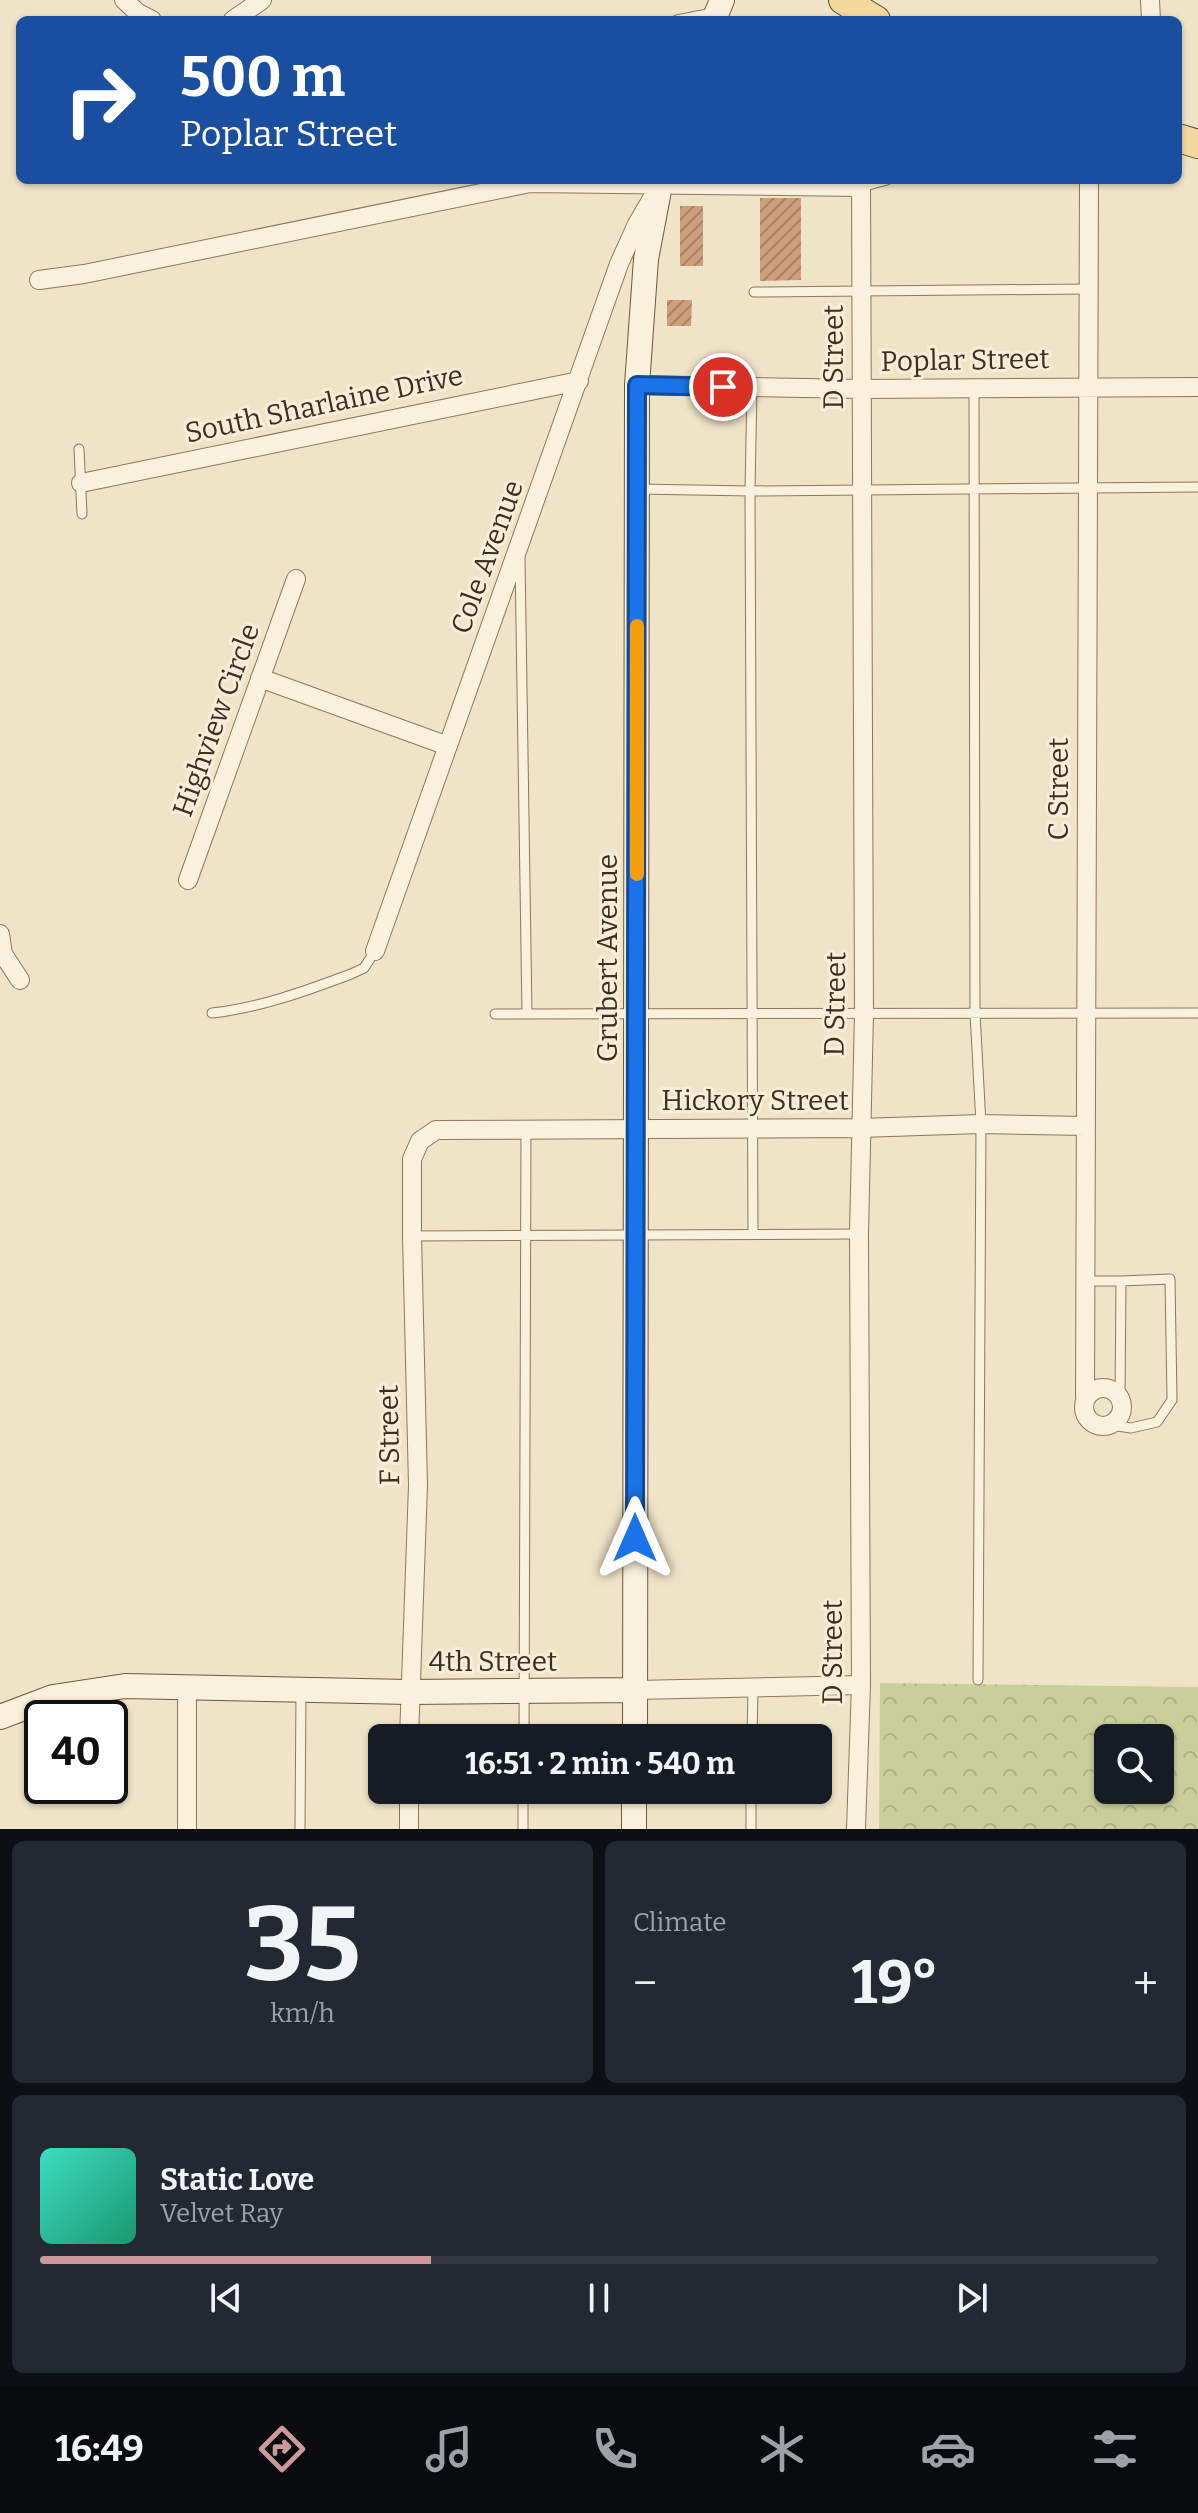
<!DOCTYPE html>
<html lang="en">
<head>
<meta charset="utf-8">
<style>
  :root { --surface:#171b24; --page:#242831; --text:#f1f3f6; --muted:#9ea1a6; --line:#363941; --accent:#cc999b }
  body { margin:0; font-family:Bitter,serif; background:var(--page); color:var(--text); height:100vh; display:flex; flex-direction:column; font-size:30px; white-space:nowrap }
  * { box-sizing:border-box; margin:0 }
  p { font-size:26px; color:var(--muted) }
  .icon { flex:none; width:44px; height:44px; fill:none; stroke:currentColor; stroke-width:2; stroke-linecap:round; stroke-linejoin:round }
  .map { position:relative; height:1829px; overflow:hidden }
  .sheet { display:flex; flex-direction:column; gap:12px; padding:12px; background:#0d0f14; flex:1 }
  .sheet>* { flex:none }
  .banner { position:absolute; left:16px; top:16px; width:1166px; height:168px; border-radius:12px; box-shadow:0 2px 6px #0004; background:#1a4fa0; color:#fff; overflow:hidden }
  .tools { position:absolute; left:1094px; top:1724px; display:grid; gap:16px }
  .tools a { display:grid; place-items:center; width:80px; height:80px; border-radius:12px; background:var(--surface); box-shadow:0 2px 6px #0004; font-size:40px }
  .speed { position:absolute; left:24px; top:1700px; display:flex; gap:16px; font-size:40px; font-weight:700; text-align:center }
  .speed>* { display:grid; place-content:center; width:104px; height:104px; border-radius:50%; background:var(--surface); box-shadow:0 2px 6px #0004; line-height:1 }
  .speed .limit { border:4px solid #111; border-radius:12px; background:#fff; color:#111 }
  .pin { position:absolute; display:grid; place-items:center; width:68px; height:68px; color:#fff; margin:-34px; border:4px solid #fff; border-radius:50%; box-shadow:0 2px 8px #0007 }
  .me { position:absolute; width:88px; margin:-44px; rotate:0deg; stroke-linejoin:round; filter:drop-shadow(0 0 6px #0008) }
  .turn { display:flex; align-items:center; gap:28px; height:168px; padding:0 32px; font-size:36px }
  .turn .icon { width:104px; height:104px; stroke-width:2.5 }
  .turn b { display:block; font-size:56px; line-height:68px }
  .big { font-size:60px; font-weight:700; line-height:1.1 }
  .sheet .tile { flex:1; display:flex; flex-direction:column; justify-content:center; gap:12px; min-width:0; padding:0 28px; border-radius:12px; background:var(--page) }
  .sheet .dial { align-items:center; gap:0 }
  .dial b { font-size:104px; line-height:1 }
  .song { display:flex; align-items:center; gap:24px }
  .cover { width:96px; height:96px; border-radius:12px; background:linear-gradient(135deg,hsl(170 70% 55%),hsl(160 70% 35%)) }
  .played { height:8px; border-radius:4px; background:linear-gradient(90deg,var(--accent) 35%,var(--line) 35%) }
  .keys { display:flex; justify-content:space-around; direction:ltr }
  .heat { display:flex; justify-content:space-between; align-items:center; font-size:44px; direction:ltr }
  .sheet .tiles { flex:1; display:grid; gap:12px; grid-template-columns:1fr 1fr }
  .tile:last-child { grid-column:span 2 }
  .trip { position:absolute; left:368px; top:1724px; width:464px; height:80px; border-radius:12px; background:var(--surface); box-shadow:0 2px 6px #0004; font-weight:700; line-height:80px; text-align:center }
  .menu { display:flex; height:128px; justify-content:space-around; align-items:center; background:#090b0e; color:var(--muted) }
  .menu .icon { width:56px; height:56px }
  .menu .active { color:var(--accent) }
  .menu b { font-size:36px; color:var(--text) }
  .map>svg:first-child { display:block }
  .park { fill:url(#park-crowns); fill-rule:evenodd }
  .building { fill:url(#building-hatch) }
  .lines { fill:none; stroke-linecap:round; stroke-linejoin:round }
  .lane-casing { stroke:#8d765c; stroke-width:11 }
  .street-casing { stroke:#8d765c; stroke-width:20 }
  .secondary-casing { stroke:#6f573f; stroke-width:26 }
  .primary-casing { stroke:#5b4430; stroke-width:30 }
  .lane { stroke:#faf1dc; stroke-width:9 }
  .street { stroke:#faf1dc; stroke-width:18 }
  .secondary { stroke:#faf1dc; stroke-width:24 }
  .primary { stroke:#f3d9a0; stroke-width:28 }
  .route-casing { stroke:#114b97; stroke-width:20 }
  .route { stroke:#1a73e8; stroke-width:14 }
  .slow { stroke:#f59e0b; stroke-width:14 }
  .labels { text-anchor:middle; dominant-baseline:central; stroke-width:6; stroke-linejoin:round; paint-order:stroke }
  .street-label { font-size:28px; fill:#3d2e20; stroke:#f7eed8 }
</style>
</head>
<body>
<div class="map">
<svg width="1198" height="1829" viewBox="0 0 1198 1829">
  <defs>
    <pattern id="park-crowns" width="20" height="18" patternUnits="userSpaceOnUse" patternTransform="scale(2)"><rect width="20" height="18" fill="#c9cf9b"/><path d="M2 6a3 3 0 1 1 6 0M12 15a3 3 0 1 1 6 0" fill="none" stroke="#aeb285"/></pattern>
    <pattern id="building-hatch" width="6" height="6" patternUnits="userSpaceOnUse" patternTransform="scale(2)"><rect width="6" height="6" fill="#cf9f7d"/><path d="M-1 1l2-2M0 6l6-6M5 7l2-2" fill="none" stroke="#a98266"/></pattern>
  </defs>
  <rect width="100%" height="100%" fill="#f0e4c8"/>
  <path class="park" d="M880,1683L1198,1687V1829H879ZM1108,1738H1160V1790H1108Z"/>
  <path class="building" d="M760,198H801V280L760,281Z
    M680,206H703V266H680Z
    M667,300H692L691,326H667Z"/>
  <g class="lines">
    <defs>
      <path id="lane" d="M677,20L712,13
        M861,187L887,180
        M754,292L1087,289
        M752,387L750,491L753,1233
        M974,388L975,1013L981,1124L978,1680
        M79,449L82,514
        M637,489L750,491L1198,487
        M520,558L527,1014
        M212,1013C259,1008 306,991 351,974L364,968L375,951
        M495,1014L1198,1013
        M412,1236L859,1234
        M1085,1281H1121
        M1111,1425L1131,1428L1157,1422L1172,1400L1170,1279L1121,1281L1120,1399
        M524,1738L526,1129
        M752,1738L753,1688
        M300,1829L301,1692
        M523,1829V1790
        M751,1829V1790"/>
      <path id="street" d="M124,0L138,13L152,20
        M1150,0L1151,20
        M233,20L262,0
        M39,280L84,274L530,183L861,187
        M637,385L861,389L1198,387
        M81,483L579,381
        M260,678L448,746
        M188,880L296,579
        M0,934L3,954L20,980
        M375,951L619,264L637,224L654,195
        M1084 1407a19 19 0 1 1 38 0a19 19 0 1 1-38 0Z
        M1085,1397L1089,180
        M187,1688V1829
        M635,1690L861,1685
        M409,1738L418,1485L412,1236V1159L420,1141L436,1130L860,1128L981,1124L1086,1126
        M409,1829V1790
        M856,1829L861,1685L859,1234L864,1013L861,180"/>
      <path id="secondary" d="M714,20L722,0
        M0,1717L53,1697L125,1686L409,1692L635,1690
        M635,1738L637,385L646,259L661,180
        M634,1829V1790"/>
      <path id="primary" d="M843,0L876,20
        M1178,138L1198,144"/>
    </defs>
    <use href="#lane" class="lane-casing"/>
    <use href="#street" class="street-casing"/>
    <use href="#secondary" class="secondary-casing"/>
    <use href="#primary" class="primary-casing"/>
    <use href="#lane" class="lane"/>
    <use href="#street" class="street"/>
    <use href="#secondary" class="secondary"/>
    <use href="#primary" class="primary"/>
  </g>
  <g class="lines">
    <defs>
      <path id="route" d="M635,1538L637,385L723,387"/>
    </defs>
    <use href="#route" class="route-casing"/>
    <use href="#route" class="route"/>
    <path class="slow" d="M637,874V626"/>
  </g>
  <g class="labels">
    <g class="street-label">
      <text transform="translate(833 357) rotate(-90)">D Street</text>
      <text transform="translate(965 360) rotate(-1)">Poplar Street</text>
      <text transform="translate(324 404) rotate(-12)">South Sharlaine Drive</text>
      <text transform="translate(487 557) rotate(-70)">Cole Avenue</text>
      <text transform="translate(216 720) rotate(-70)">Highview Circle</text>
      <text transform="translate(1058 789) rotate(-90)">C Street</text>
      <text transform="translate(607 958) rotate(-90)">Grubert Avenue</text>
      <text transform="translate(835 1004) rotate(-89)">D Street</text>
      <text x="755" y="1100">Hickory Street</text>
      <text transform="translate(389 1435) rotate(-91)">F Street</text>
      <text transform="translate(832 1652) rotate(-90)">D Street</text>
      <text x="493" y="1661">4th Street</text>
    </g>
  </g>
</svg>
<div class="tools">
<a><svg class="icon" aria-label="search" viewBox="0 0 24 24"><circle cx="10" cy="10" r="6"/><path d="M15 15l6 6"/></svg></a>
</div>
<div class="speed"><div class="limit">40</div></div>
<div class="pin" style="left:723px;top:387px;background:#d93025"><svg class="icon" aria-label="arrive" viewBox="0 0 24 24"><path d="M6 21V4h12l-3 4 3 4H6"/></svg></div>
<svg class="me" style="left:635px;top:1538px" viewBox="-20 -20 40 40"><path d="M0-17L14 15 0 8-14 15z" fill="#1a73e8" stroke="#fff" stroke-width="4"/></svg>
<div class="trip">16:51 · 2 min · 540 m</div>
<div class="banner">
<div class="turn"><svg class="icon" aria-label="right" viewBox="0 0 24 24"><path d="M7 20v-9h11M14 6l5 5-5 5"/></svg><div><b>500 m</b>Poplar Street</div></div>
</div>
</div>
<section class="sheet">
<div class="tiles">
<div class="tile dial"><b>35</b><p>km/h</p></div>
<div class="tile"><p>Climate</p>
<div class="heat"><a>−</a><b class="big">19°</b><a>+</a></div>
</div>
<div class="tile">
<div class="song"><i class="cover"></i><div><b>Static Love</b><p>Velvet Ray</p></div></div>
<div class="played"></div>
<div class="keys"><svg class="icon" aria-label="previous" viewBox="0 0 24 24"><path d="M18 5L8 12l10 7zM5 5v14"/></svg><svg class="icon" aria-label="pause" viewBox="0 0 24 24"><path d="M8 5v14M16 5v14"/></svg><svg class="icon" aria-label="next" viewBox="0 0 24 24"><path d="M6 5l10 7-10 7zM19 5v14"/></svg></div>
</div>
</div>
</section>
<nav class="menu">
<b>16:49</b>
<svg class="icon active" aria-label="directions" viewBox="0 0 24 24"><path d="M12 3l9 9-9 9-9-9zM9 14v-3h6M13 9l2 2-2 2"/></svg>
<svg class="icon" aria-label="music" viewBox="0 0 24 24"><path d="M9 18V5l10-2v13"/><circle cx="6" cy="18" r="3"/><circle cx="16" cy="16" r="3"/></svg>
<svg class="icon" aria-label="phone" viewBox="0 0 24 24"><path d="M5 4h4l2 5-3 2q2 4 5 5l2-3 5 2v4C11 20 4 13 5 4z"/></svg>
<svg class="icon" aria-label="climate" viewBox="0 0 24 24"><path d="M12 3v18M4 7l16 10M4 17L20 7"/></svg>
<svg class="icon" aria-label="car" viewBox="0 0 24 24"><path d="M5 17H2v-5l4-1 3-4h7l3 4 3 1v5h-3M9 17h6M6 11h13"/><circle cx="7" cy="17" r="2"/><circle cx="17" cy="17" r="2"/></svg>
<svg class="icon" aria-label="filters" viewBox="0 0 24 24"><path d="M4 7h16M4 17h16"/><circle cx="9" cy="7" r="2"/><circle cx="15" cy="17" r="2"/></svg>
</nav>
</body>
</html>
